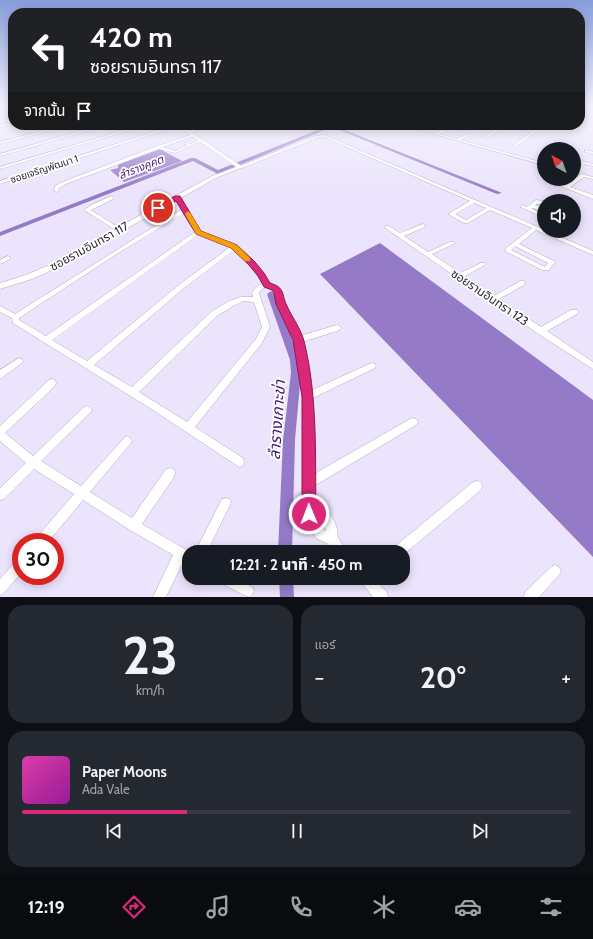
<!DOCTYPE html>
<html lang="th">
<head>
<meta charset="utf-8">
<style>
  :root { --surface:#171b24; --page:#242831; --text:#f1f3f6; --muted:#9ea1a6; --line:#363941; --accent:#db2777 }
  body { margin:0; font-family:Cabin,"Noto Sans Thai",sans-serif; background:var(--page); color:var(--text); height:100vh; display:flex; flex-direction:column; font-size:15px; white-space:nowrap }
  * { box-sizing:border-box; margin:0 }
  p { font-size:13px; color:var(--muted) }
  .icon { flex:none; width:22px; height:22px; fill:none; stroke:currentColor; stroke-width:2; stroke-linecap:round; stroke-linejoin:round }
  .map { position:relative; height:597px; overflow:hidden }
  .sheet { display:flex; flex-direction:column; gap:8px; padding:8px; background:#0d0f14; flex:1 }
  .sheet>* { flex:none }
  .guide { position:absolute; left:8px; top:8px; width:577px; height:122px; border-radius:16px; box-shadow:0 2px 10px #0003; background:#202124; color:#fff; overflow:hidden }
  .needle { width:26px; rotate:320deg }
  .tools { position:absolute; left:537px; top:142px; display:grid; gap:8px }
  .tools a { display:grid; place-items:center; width:44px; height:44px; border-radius:50%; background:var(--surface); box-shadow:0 2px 10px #0003; font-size:20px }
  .speed { position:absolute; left:12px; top:533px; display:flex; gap:8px; font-size:20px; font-weight:700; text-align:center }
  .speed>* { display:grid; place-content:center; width:52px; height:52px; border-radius:50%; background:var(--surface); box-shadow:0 2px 10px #0003; line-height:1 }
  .speed .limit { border:6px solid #d22; background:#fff; color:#111 }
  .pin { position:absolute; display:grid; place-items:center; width:34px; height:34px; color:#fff; margin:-17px; border:2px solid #fff; border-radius:50%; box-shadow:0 1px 4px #0007 }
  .me { position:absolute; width:44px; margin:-22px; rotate:359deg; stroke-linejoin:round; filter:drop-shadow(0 0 3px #0008) }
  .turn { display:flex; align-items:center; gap:14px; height:84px; padding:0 16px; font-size:18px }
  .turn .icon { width:52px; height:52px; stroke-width:2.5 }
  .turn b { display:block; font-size:28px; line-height:34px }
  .then { display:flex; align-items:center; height:38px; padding:0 16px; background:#0003; gap:8px; font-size:15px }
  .big { font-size:30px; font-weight:800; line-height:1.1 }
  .sheet .card { flex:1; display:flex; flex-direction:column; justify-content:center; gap:6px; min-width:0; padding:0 14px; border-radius:16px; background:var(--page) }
  .sheet .dial { align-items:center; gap:0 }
  .dial b { font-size:52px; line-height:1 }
  .song { display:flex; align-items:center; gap:12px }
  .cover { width:48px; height:48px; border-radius:6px; background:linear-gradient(135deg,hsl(320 70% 55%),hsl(300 70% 35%)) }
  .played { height:4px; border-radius:2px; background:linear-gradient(90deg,var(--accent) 30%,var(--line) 30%) }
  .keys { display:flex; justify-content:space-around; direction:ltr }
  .heat { display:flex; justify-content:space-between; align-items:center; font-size:22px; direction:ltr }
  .sheet .tiles { flex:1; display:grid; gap:8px; grid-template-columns:1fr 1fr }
  .card:last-child { grid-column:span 2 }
  .trip { position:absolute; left:182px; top:545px; width:228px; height:40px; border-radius:16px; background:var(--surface); box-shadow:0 2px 10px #0003; font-weight:800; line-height:40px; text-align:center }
  .tab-bar { display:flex; height:64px; justify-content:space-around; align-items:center; background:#090b0e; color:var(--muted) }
  .tab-bar .icon { width:28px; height:28px }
  .tab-bar .current { color:var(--accent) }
  .tab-bar b { font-size:18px; color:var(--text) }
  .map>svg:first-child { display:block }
  .water { fill:#957ac7 }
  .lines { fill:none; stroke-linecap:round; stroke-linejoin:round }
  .canal { fill:#957ac7; fill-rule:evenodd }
  .minor-casing { stroke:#afa9bf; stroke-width:1 }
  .tertiary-casing { stroke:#afa9bf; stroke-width:1 }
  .minor { fill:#fff; fill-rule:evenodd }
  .tertiary { fill:#fff; fill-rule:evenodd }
  .route { fill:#db2777; stroke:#8e194d }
  .slow { fill:#f59e0b }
  .labels { text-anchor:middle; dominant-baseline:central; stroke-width:3.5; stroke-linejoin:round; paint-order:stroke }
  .far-street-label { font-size:10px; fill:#2c2932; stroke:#fff }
  .far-water-label { font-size:11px; font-style:italic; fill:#431974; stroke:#fff }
  .street-label { font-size:12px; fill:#2c2932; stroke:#fff }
  .near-water-label { font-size:16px; font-style:italic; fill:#431974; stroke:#fff }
</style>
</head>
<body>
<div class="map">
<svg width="593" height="597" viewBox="0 0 593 597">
  <rect width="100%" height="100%" fill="#ebe4fc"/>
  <path class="water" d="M160,149L182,161L124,182L110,170L118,168V164Z
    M380,243L593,400V557L320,274Z"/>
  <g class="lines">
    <path class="canal" d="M330,125H336L335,126L502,193L497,194L332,127L218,174L193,161L0,236V232L191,158H195L218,170Z
      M271,291L275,294L300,360L301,373L295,440L292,552H278L283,440L291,373L290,360L267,294Z
      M279,578H293L294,597H280Z"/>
    <defs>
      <path id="minor" d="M6,107L0,110V108Z
        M13,113V115L0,118V116Z
        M13,122V124L0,127V125Z
        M65,125H71L0,144V142Z
        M102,125H108L0,156V154Z
        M141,125H147L0,169V167Z
        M175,125H181L0,184V181Z
        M207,125H213L190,133L187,132Z
        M402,125H408L436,133L446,128H447V130L440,134L457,139L466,134H468V136L461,140L544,163V165Z
        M462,125H467L459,130H457V128Z
        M504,125H513L534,131L542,125H546L515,147H514V145L532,132L508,126L486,138L483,137Z
        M193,134H194V136L163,147L175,151L188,145L185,144V142L191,144L200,139L203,140L175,153L159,149L66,184L59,188L58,192L54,191L55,186L62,182L157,146Z
        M324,135L538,227L544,230V231H547L593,251V255L536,230L519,244L554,261L555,262L549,270H542L505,251L506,248L532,228L490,210L468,223H464L448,214L470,201L324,137L317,138L242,168L238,167L315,136ZM474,203L486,208L466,220L455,214ZM515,246L548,263L545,267L511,250Z
        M585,150L593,152V154L585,152Z
        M576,160L593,164V166L576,162Z
        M581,174L593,177V179L584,177L570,187L593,195V199L543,179L544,178V179H549L566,185Z
        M111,196L113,197V199L91,210L121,229V231H117L84,210L91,205Z
        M178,196L180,197L186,207L189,209L188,210L200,231L236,246L254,263L263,274L269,283L277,286L281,290L285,304L300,336L337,325L340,326L341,328L340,330L302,342L310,391L369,364L372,363L375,364L376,366L375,368L311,399L314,474L410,419L413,418L416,419L418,422L416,425L314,486L315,504C327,508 334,517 337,529C338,532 337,536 339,539C341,544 346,547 348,552H334L328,544L316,538L304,517L303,397L294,340L277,304L276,293L273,290L267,287L262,289L259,293L270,327L262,343L195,427L243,458L244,462L243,466L239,467L153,410L13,323L12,318L0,312V306L15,314L182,209L175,198ZM184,213L195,232L46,336L19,320V318L115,255ZM199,234L230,247L180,284L87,361L52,340ZM234,250L250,265L263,284C257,285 255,288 252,293L253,297H241L229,301L211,312L132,387L94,365L184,288ZM243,301L254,302L262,327L256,339L187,422L139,392L217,316L235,305ZM316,516L323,523L326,531L324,530Z
        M536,200L544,201V205L537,204L535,205L544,208V212L533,208L532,209L539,212L536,214L520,207L523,205L527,207Z
        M574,213L579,216L574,220Z
        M423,224L426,226L425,227L404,236L428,252L450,242H454V244L432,254L460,273L481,263H485L486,264L485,265L465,276L494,296L520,281H524L525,283L524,285L499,299L541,327L571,310H577L578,312L577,314L547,331L593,362V369L537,333L384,227L385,226H389L400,233Z
        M8,256L11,258L10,259L0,264V260Z
        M19,358L22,359L23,361L22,363L0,379V370Z
        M52,379L55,380L56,383L55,386L5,433L33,456L84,407L87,406L90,407L92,410L90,413L41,461L81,486L124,438L127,436L130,438L132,441L130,444L90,492L132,518L166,469L170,468L174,469L175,473L174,477L142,524L190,552L189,565L183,562L166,597H153L173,555L130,530L83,500L48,542H34L36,538L74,494L34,469L4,499L0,500V488L26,463L0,441V426L49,380Z
        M477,481L481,482L482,486L481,490L403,555V552H391L393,548L473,482Z
        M226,498L230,499L231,503L207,552H195L222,499Z
        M21,558V573L4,593L0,595V579L17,560Z
        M555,565L559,567L561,571L559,575L539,597H524L525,592L551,567Z
        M217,578H236L252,587L254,591L252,595L249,597L244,595L219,582Z
        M359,578H373L387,592L388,597H373L361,582Z"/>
      <path id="tertiary" d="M176,125H181L243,167L216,178L55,269L32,279L0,289V283L26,275L49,265L212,176L236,167Z"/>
    </defs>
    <use href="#minor" class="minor-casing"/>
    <use href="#tertiary" class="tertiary-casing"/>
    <use href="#minor" class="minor"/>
    <use href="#tertiary" class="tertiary"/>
  </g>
  <linearGradient id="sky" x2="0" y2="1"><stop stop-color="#879ddb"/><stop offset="0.56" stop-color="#f6f3fe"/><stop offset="1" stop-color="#f6f3fe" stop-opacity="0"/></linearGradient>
  <rect width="593" height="191" fill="url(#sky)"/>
  <path class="route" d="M175,196H180L201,231L237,245L255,262L264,273L270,283C286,288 281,294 287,306C292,317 301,329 304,341C318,397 315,457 316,514L314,519L309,521L304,519L302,514V397L293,340L276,304L274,293L272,290L264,287L258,276L249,265L231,248L196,234L176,201L161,209L155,208Z"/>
  <path class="slow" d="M188,211L191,214L201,231L237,245L250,258V261H245L231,248L196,234L185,214Z"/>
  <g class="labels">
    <g class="far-street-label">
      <text transform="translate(44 169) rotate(-18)">ซอยเจริญพัฒนา 1</text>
    </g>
    <g class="far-water-label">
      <text transform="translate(141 167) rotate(-21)">ลำรางคูคต</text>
    </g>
    <g class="street-label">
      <text transform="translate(89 246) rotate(-29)">ซอยรามอินทรา 117</text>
      <text transform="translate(490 297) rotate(34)">ซอยรามอินทรา 123</text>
    </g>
    <g class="near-water-label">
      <text transform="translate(277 420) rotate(-86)">ลำรางเกาะข่า</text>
    </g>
  </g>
</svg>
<div class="tools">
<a><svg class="needle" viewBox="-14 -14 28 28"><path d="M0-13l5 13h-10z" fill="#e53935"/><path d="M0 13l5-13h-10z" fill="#9ea1a6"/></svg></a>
<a><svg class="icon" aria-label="sound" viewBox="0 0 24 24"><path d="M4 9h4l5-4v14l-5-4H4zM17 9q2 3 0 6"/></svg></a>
</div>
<div class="speed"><div class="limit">30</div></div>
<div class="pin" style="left:158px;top:208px;background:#d93025"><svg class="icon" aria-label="arrive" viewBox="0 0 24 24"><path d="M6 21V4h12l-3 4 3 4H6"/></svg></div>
<svg class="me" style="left:309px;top:514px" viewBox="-20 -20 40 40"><circle r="17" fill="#db2777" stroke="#fff" stroke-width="3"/><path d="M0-11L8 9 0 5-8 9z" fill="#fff"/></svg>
<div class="trip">12:21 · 2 นาที · 450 m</div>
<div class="guide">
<div class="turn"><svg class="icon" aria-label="left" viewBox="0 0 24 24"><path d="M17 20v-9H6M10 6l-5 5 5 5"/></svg><div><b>420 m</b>ซอยรามอินทรา 117</div></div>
<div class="then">จากนั้น<svg class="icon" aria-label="arrive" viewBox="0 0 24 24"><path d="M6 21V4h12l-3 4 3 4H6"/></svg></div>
</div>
</div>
<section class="sheet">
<div class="tiles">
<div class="card dial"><b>23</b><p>km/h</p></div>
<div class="card"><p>แอร์</p>
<div class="heat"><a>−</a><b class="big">20°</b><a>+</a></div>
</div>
<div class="card">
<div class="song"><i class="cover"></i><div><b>Paper Moons</b><p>Ada Vale</p></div></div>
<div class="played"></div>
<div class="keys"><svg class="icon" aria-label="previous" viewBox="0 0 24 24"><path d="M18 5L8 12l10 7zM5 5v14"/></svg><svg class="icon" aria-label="pause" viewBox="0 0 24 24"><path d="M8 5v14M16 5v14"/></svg><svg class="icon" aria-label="next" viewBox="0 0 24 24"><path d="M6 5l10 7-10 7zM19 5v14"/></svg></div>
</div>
</div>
</section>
<nav class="tab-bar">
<b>12:19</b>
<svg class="icon current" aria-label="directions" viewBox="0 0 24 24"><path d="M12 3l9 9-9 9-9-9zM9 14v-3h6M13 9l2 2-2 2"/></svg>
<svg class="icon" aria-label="music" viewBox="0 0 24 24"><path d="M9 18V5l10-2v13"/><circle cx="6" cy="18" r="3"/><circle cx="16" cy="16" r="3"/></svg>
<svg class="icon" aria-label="phone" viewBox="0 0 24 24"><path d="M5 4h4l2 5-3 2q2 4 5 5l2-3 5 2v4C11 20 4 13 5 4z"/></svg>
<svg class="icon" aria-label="climate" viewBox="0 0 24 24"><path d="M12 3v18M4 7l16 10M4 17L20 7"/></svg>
<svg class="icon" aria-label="car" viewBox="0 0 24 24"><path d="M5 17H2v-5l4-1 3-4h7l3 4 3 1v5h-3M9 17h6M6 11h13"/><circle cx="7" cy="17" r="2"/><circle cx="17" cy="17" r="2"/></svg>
<svg class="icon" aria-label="filters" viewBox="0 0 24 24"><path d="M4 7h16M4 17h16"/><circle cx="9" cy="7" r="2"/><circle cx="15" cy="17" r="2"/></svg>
</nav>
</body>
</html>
